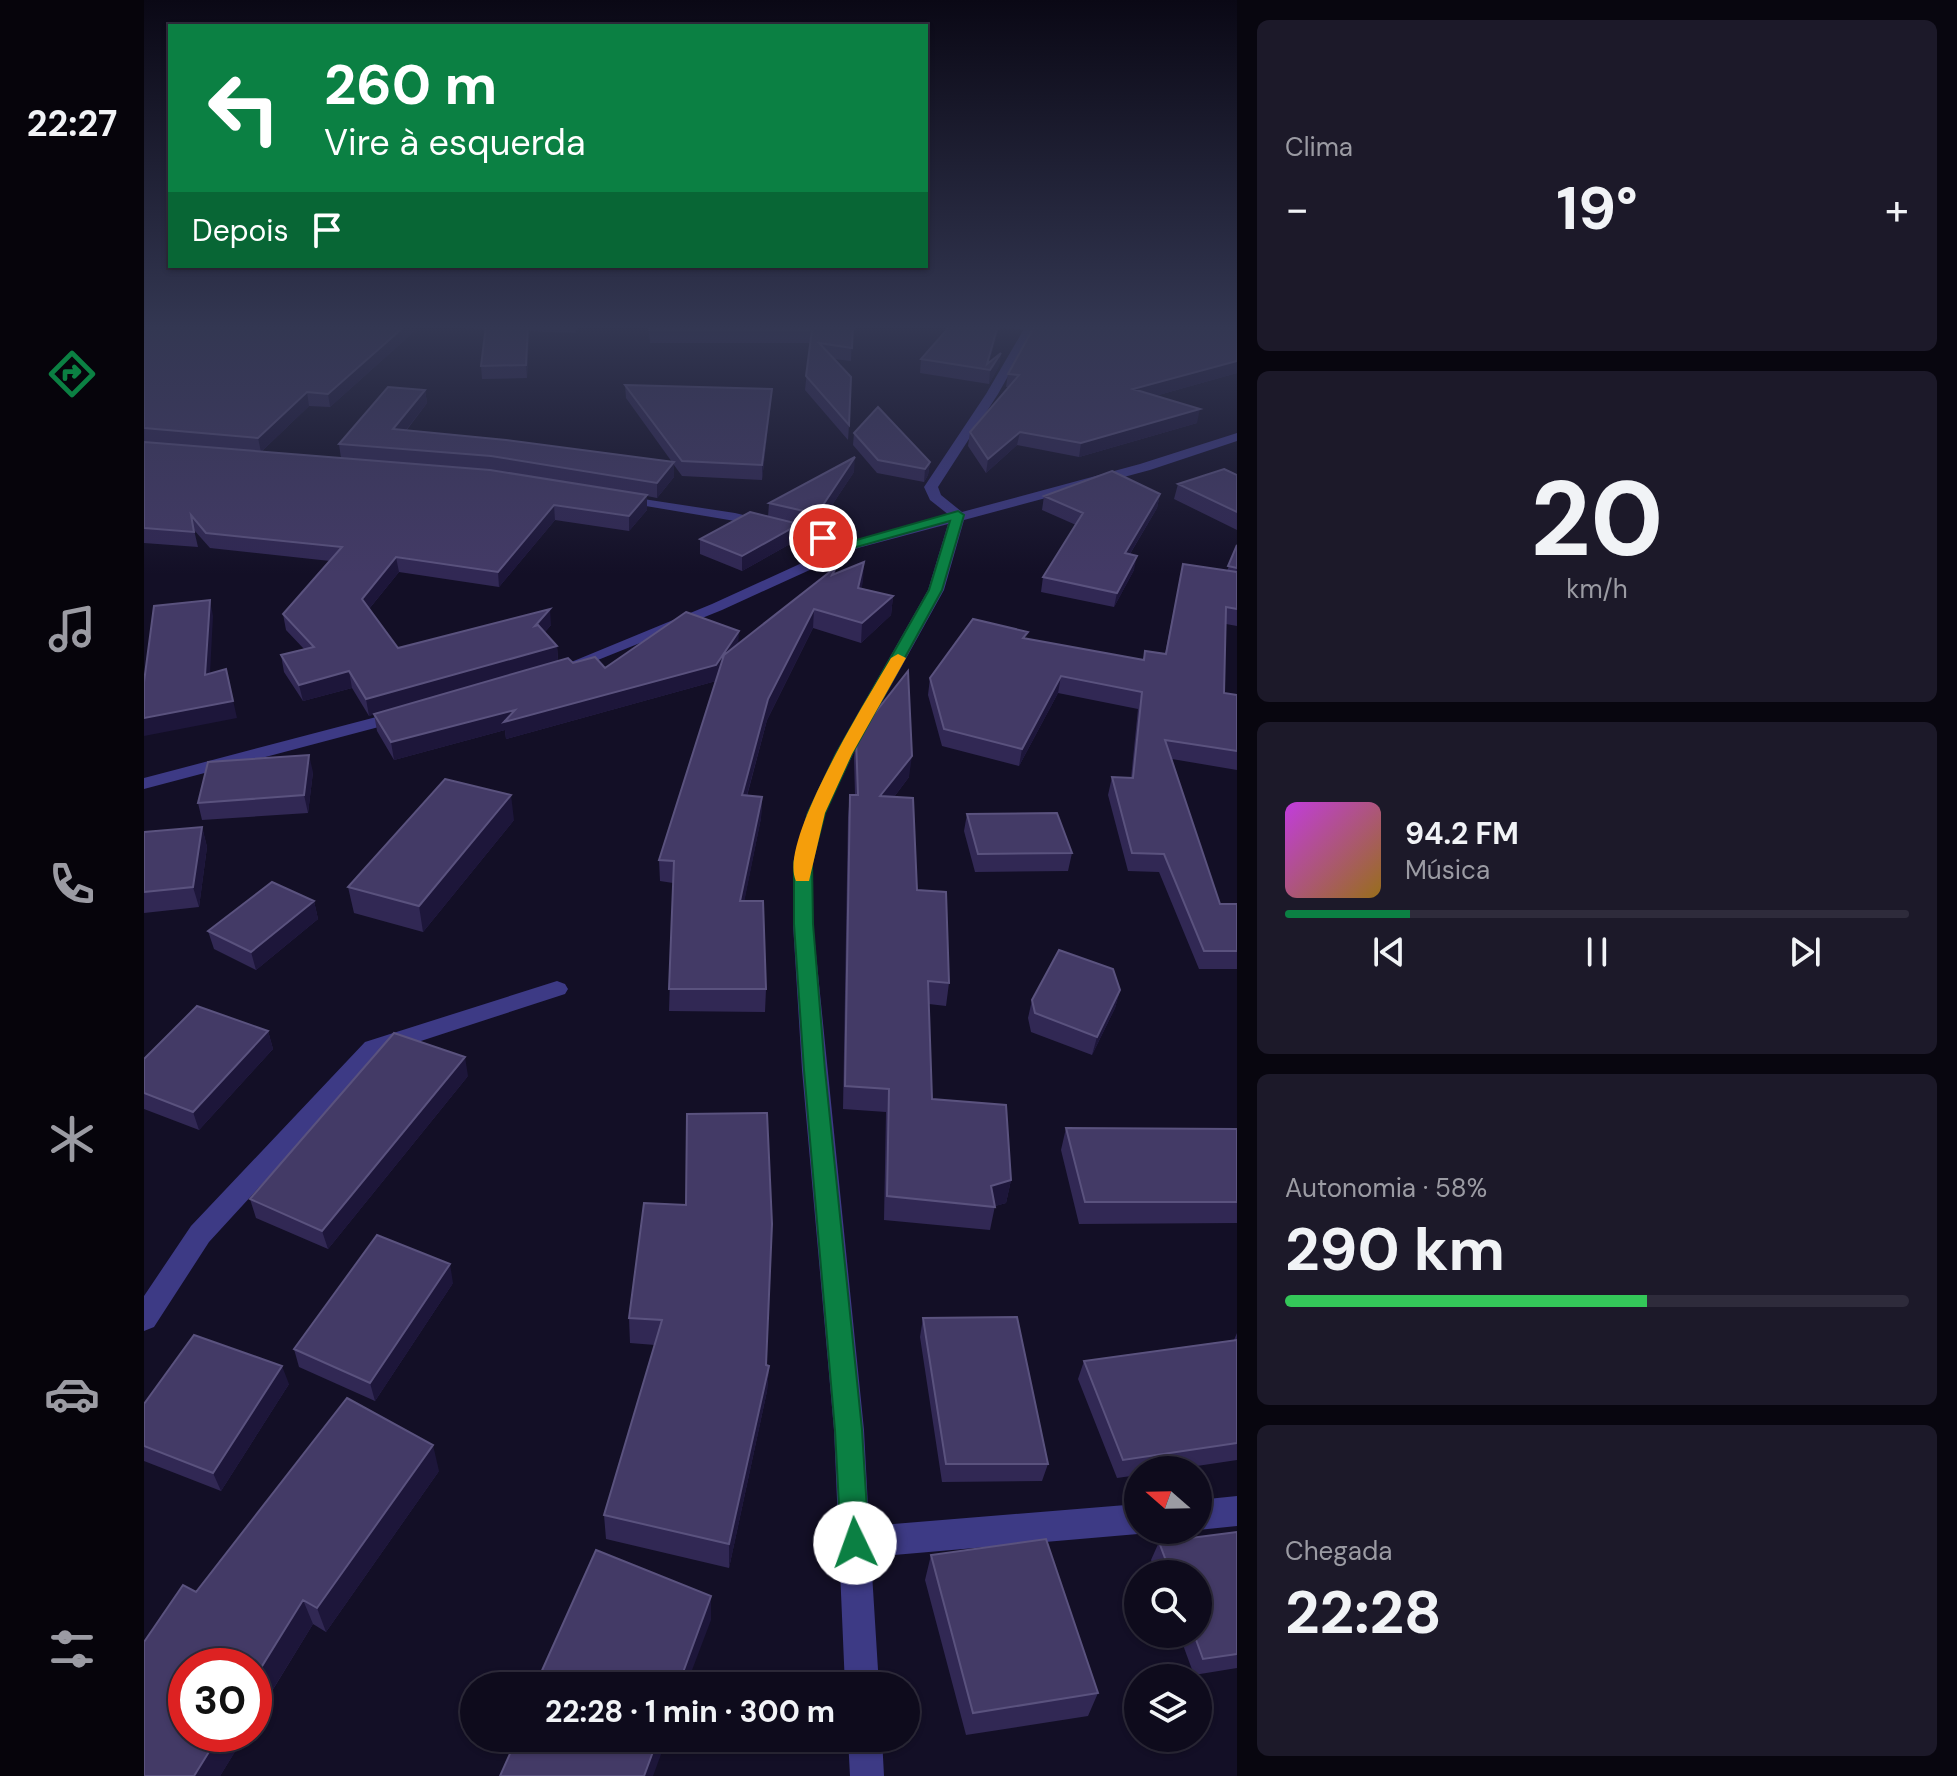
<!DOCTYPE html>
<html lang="pt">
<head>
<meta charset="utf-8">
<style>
  :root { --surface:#0e0b1c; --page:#1c1929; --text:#f1f3f6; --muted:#9b9ba3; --line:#2e2b3b; --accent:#0b8043 }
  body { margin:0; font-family:"DM Sans",sans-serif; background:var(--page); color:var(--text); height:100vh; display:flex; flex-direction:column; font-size:30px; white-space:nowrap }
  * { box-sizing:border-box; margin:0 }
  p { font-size:26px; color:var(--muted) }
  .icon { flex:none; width:44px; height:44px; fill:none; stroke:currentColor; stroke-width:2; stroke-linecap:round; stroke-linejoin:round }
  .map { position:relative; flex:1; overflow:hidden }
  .sheet { display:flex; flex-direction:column; gap:20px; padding:20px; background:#08060f; width:720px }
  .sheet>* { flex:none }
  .top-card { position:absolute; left:24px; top:24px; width:760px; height:244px; border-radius:0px; box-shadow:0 2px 6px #0004,0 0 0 2px var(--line); background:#0b8043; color:#fff; overflow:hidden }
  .needle { width:52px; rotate:290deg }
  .controls { position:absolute; left:980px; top:1456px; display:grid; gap:16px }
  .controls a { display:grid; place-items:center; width:88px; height:88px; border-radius:50%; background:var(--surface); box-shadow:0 2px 6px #0004,0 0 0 2px var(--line); font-size:40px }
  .speed { position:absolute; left:24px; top:1648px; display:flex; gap:16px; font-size:40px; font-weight:700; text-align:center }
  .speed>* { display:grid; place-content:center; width:104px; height:104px; border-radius:50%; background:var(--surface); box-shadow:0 2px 6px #0004,0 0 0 2px var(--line); line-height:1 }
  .speed .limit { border:12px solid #d22; background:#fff; color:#111 }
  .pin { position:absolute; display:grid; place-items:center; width:68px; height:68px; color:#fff; margin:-34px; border:4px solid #fff; border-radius:50%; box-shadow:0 2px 8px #0007 }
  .me { position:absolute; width:88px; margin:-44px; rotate:357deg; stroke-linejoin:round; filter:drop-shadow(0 0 6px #0008) }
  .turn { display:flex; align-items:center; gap:28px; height:168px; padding:0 24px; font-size:36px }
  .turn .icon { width:104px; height:104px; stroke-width:2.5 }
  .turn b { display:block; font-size:56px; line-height:68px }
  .then { display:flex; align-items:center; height:76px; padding:0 24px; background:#0003; gap:16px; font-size:30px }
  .big { font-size:60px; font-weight:700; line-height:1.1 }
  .sheet .tile { flex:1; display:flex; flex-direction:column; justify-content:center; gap:12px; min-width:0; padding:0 28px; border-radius:12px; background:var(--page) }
  .sheet .dial { align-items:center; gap:0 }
  .dial b { font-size:104px; line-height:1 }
  .song { display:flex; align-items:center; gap:24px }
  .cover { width:96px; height:96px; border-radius:12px; background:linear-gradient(135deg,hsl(290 70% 55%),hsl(40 70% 35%)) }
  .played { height:8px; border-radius:4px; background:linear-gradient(90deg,var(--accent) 20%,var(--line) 20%) }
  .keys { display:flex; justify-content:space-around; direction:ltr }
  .heat { display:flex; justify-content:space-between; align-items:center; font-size:44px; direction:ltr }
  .charge { height:12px; border-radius:6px; background:linear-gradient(90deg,#34c759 58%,var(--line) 0) }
  .trip { position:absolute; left:316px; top:1672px; width:460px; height:80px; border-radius:40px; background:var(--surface); box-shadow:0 2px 6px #0004,0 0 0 2px var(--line); font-weight:700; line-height:80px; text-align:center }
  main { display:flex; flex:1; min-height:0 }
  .tabs { display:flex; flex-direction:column; width:144px; justify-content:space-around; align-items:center; background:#06040b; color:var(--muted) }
  .tabs .icon { width:56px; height:56px }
  .tabs .active { color:var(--accent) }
  .tabs b { font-size:36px; color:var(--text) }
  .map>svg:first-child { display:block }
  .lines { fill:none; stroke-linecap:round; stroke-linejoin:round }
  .minor { fill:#3d3a85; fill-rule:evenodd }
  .wall { fill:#312854 }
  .shaded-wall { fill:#1d163a }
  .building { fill:#433a66; stroke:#5a527e; stroke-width:2 }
  .route { fill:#0b8043; stroke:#07532c; stroke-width:2 }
  .slow { fill:#f59e0b }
</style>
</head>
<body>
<main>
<nav class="tabs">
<b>22:27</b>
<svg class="icon active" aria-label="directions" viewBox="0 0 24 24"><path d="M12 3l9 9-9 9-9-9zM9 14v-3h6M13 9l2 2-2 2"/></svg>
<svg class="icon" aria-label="music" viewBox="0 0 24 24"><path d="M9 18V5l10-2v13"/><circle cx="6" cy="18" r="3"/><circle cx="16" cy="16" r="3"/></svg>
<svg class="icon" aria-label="phone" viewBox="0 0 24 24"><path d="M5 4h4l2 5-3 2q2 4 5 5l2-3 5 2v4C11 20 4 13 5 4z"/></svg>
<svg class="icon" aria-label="climate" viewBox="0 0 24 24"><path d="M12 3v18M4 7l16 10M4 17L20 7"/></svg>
<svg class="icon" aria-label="car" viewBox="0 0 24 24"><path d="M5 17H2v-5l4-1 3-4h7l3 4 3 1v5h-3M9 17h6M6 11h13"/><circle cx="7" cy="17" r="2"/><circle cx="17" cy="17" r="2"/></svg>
<svg class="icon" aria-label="filters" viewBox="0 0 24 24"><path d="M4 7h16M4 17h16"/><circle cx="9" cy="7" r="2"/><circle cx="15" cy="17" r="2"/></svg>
</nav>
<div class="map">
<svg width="1093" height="1776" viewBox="0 0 1093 1776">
  <rect width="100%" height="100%" fill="#130f26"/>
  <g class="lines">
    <path class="minor" d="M836,325H893L854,394L794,487L797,495L818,512L996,464L1093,433V441L1006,470L820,520L800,590L709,754L681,813L669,863V924L720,1430L725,1526L994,1504V1530H1004L994,1534L727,1557L735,1686H701L690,1430L658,1070L649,924V863L663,813L691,754L784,590L804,524L714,548L578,610L434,668L428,670L420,665L568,604L695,546L591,521L478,502L471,498L473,495L591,513L709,541L805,515L786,500L780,487L842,394L880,329L841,328Z
      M259,710L268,715L265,719L0,789V778Z
      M413,981L421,984L424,989L421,994L237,1054L65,1242L10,1327L0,1331V1296L47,1226L221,1042Z
      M1093,1496V1526L1054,1530V1500Z
      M704,1738H738L740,1776H706Z"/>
  </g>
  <path class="wall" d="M4,325H436L431,333L385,331L383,378L338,379L337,366L341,329L275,327L186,407L165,406L117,452L197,458L195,444L281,390L283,403L262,431L528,462L482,398L481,385L628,389L618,480L538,476L530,465V477L513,498L503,496V510L485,531L411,520L355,587L255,572L225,609L254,648L407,625L401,632L413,646L414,661L461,668L594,644L692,567L691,574L720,562L717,588L749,596L747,615L717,643L669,628L623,720L603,796L618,797L617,818L600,901L622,989L621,1012L525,1011L529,883L516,881L515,860L572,681L362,739L361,730L250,760L233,731L230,714L225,716L208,688L159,701L140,672L137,655L160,649L142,630L139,614L186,561L66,548L50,530L54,547L0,543V327Z
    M714,325L708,333L707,361L690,359L705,425L704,440L661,390L666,343H506L505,330Z
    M1093,325V373L1011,396L1053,423L935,457L873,445L842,473L824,446L826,432L865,387H862L864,374Z
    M854,331L845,362L857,353L855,366L845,384L776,373L777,359Z
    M710,433L786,462L784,475L780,482L733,473L709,445Z
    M710,472L672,529L655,525V539L598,571L556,554V539L624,517L625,503Z
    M1093,475V530L1030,499L1034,484Z
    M1016,494L1013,508L986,554L990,570L970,607L897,592L899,577L932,525L898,510L900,496Z
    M1093,545V626L1082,624L1080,693L1093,695V770L1028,759L1076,904H1093V969H1055L1015,872L984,871L964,795L968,777L987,778L994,709L914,693L875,766L798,746L784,695L786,678L882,639L999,660L1001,651L1021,654L1039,564L1083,571Z
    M712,737L765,777L750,797L773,890L805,983L802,1006L785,1004L788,1099L867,1180L862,1203L851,1206L846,1230L740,1220L742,1112L699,1109L704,817L706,795H711L710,758Z
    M169,772L164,813L58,820L54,803Z
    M823,814L928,853L924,871L831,872L820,831Z
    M370,820L279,932L210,913L204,887Z
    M58,827L63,847L55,907L0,913V832Z
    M170,901L174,919L112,970L70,949L64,931Z
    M976,990L971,1008L948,1055L887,1032L884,1018L888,1000Z
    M124,1031L129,1049L55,1130L0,1109V1059Z
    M324,1076L184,1249L112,1218L106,1199Z
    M922,1128L1093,1129V1223L935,1224L917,1150Z
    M500,1203L622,1365L625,1366L623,1391L585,1568L462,1539L460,1515L511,1345L486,1343L485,1318Z
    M309,1283L231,1401L155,1367L150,1349Z
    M779,1318L904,1464L898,1481L798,1482L776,1337Z
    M1093,1333V1460L1026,1470H994V1475L973,1478L934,1379L940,1361L1090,1340Z
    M145,1384L77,1491L0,1461V1404Z
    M295,1471L182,1632L169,1624L76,1776H0L52,1592Z
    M1093,1532V1668L1050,1675L1035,1634H1054V1574H1012L1007,1560L1015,1542Z
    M787,1555L954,1693L944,1716L822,1735L781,1580Z"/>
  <path class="shaded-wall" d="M262,325H275V327L186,407L184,394Z
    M384,325L385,331L383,378L382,365Z
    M431,325H436L431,333Z
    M854,325V331L843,370V364Z
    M857,353L855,366L845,384L846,370Z
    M1093,361V373L986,403L989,389Z
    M628,389L627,403L618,480V465Z
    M281,390L283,403L251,444L249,429Z
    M163,392L165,406L117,452L114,438Z
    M1056,409L1053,423L935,457L937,443Z
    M876,432L873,445L842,473L844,459Z
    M711,457L710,472L672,529L673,514Z
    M530,462V477L513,498V483Z
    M786,462L784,475L780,482L781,469Z
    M1016,494L1013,508L978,567L981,553Z
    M503,495V510L485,531V516Z
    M410,505L411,520L355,587L354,572Z
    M655,524V539L598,571V556Z
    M993,556L990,570L970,607L973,593Z
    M252,557L255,572L220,615L218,599Z
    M720,562L719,582L713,607L714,588Z
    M749,596L747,615L717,643L718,623Z
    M66,600L69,616L65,692L61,675Z
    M406,609L407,625L392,642L391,626Z
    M670,609L669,628L623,720L597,817L598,795L624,699Z
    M595,631L594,648L572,681L362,739L361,730L250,760L247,742Z
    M413,646L414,662L225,716L222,699Z
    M82,669L93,718L0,736V718Z
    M205,671L208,688L159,701L155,685Z
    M917,676L914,693L875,766L878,749Z
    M165,755L169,772L164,813L160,795Z
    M768,756L765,777L734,818L736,796Z
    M367,795L370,820L279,932L275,906Z
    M618,797L617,818L596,923V901Z
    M58,827L63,847L55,907L49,887Z
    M170,901L174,919L112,970L107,952Z
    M976,990L971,1008L948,1055L953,1037Z
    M124,1031L129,1049L55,1130L49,1112Z
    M321,1057L324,1076L184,1249L178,1231Z
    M867,1180L862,1203L851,1206L847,1186Z
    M306,1264L309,1283L231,1401L226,1383Z
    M138,1366L145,1384L77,1491L69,1473Z
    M625,1366L623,1391L585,1568V1544Z
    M289,1445L295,1471L182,1632L173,1608Z
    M567,1596V1620L542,1686H534Z
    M159,1600L169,1624L110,1720V1679Z
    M76,1734H102L76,1776H50Z
    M514,1738H523L509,1776H500Z"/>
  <path class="building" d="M4,325H262L184,394L163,392L114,438L0,428V327Z
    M342,325H384L382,365L337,366Z
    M508,325H709L708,348L675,343L707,377L705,425L662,376L668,330H505Z
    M807,325H854L843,364L857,353L846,370L777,359Z
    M891,325H1093V361L989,389L1056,409L937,443L876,432L844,459L826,432L875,375L864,374Z
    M481,385L628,389L618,465L538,461Z
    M244,387L281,390L249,429L362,440L530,462L513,483L347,456L195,444Z
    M734,407L786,462L781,469L734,460L710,433Z
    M0,442L346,470L503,495L485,516L410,505L354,572L252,557L218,599L254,648L406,609L391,626L394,625L413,646L222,699L205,671L155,685L137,655L170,647L139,614L198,547L62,533L47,515L50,532L0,528Z
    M711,457L673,514L625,503Z
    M1080,469L1093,475V512L1034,484Z
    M968,471L1016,494L981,553L993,556L973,593L899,577L939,513L900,496Z
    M606,512L655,524L598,556L556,539Z
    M1093,545V568L1084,566Z
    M720,562L714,588L749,596L718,623L670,609L624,699L598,795L618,797L596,901H619L622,989H525L530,861L515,860L580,655L692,567L688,575Z
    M1039,564L1093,572V609L1082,607L1080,693L1093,695V751L1021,740L1076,904H1093V951H1060L1020,854L988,853L968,777L989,778L998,692L917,676L878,749L800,729L786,678L829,619L884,632L879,638L1000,660L1001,651L1022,654Z
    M66,600L61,675L82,669L89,701L0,718V682L10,606Z
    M542,612L595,631L572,665L360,722L371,710L247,742L230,714L424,658L429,663L451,657L461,668Z
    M764,671L768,756L736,796L769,798L773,890L802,892L805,983L784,981L788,1099L862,1105L867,1180L847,1186L851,1207L743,1196L745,1089L701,1086L706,795H714L712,737Z
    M165,755L160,795L54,803L64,762Z
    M301,779L367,795L275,906L204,887Z
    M913,813L928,853L834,854L823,814Z
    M58,827L49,887L0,892V832Z
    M128,882L170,901L107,952L64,931Z
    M915,950L969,969L976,990L953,1037L891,1013L888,1000Z
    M53,1006L124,1031L49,1112L0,1093V1059Z
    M250,1033L321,1057L178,1231L106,1199Z
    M623,1113L628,1224L622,1365L625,1366L585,1544L460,1515L518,1320L485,1318L500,1203L542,1205L543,1114Z
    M922,1128L1093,1129V1202H941Z
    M233,1235L306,1264L226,1383L150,1349Z
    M873,1317L904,1464H802L779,1318Z
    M50,1335L138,1366L69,1473L0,1446V1404Z
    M1093,1340V1443L979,1460L940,1361Z
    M203,1398L289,1445L173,1608L159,1600L110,1679V1666H42V1734H76L50,1776H0V1642L39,1585L52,1592Z
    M1093,1532V1654L1059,1659L1050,1634H1054V1574H1027L1015,1542Z
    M902,1539L954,1693L829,1713L787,1555Z
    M452,1550L567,1596L534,1686H391Z
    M373,1738H514L500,1776H356Z"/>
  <linearGradient id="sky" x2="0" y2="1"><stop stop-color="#0a0815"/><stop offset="0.57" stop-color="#333752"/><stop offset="1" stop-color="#333752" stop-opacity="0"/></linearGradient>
  <rect width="1093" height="574" fill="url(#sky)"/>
  <path class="route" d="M814,511L820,515L798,590L708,754L681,813L668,863L669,924L681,1070L718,1430L725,1543L721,1552L711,1557L701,1552L697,1543L691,1430L660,1070L650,924V863L664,813L692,754L785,590L806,521L709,548L673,538L679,534L709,541Z"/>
  <path class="slow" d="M754,654L762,658L708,754L681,813L665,881H652C633,842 725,696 747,658Z"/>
</svg>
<div class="controls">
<a><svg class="needle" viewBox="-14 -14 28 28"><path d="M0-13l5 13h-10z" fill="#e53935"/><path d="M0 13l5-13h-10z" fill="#9b9ba3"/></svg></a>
<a><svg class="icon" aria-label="search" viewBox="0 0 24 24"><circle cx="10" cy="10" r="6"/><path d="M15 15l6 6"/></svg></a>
<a><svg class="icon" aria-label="layers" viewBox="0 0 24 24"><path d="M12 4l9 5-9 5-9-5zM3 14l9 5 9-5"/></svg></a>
</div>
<div class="speed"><div class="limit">30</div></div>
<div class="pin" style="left:679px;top:538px;background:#d93025"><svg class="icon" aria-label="arrive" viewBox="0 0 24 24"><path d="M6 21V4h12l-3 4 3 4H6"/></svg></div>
<svg class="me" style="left:711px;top:1543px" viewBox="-20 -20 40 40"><circle r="19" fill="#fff"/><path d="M0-13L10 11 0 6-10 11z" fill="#0b8043"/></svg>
<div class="trip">22:28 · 1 min · 300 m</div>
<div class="top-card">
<div class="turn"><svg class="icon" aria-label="left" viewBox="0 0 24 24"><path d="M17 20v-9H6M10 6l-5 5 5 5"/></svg><div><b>260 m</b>Vire à esquerda</div></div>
<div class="then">Depois<svg class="icon" aria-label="arrive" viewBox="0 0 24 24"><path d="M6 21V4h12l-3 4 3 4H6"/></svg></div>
</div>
</div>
<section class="sheet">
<div class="tile"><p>Clima</p>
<div class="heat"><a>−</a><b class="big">19°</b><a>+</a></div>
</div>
<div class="tile dial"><b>20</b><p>km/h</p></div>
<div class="tile">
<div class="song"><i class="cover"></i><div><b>94.2 FM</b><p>Música</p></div></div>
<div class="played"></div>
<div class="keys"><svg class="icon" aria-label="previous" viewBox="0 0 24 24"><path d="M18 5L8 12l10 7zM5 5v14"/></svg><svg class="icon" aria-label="pause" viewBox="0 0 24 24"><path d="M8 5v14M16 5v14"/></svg><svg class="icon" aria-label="next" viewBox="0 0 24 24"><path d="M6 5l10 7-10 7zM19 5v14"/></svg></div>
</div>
<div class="tile"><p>Autonomia · 58%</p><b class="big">290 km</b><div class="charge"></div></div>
<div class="tile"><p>Chegada</p><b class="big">22:28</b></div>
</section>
</main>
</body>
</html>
